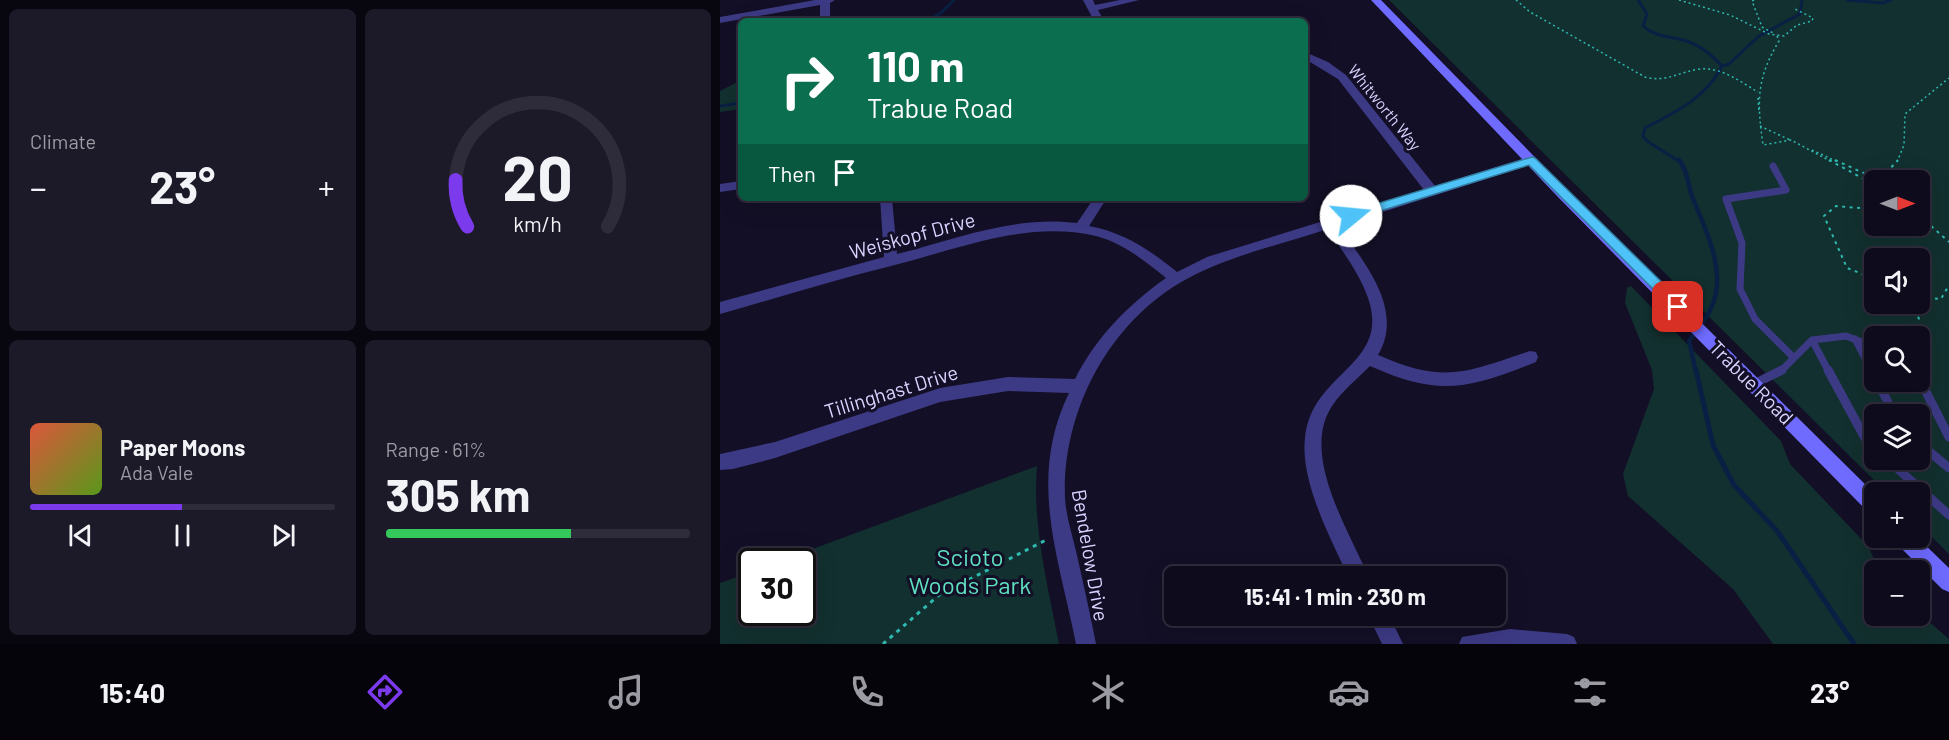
<!DOCTYPE html>
<html lang="en">
<head>
<meta charset="utf-8">
<style>
  :root { --surface:#0e0b1c; --page:#1c1929; --text:#f1f3f6; --muted:#9b9ba3; --line:#2e2b3b; --accent:#7c3aed }
  body { margin:0; font-family:Barlow,sans-serif; background:var(--page); color:var(--text); height:100vh; display:flex; flex-direction:column; font-size:22px; white-space:nowrap }
  * { box-sizing:border-box; margin:0 }
  p { font-size:20px; color:var(--muted) }
  .icon { flex:none; width:33px; height:33px; fill:none; stroke:currentColor; stroke-width:2; stroke-linecap:round; stroke-linejoin:round }
  .map { position:relative; flex:1; overflow:hidden }
  .sheet { display:flex; flex-direction:column; gap:9px; padding:9px; background:#08060f; width:720px }
  .sheet>* { flex:none }
  .hud { position:absolute; left:18px; top:18px; width:570px; height:183px; border-radius:9px; box-shadow:0 6px 24px #0002,0 0 0 2px var(--line); background:#0b6e4f; color:#fff; overflow:hidden }
  .needle { width:39px; rotate:90deg }
  .fabs { position:absolute; left:1144px; top:170px; display:grid; gap:12px }
  .fabs a { display:grid; place-items:center; width:66px; height:66px; border-radius:9px; background:var(--surface); box-shadow:0 6px 24px #0002,0 0 0 2px var(--line); font-size:30px }
  .speed { position:absolute; left:18px; top:548px; display:flex; gap:12px; font-size:30px; font-weight:700; text-align:center }
  .speed>* { display:grid; place-content:center; width:78px; height:78px; border-radius:50%; background:var(--surface); box-shadow:0 6px 24px #0002,0 0 0 2px var(--line); line-height:1 }
  .speed .limit { border:3px solid #111; border-radius:9px; background:#fff; color:#111 }
  .pin { position:absolute; display:grid; place-items:center; width:51px; height:51px; color:#fff; margin:-26px; border-radius:12px; box-shadow:0 3px 9px #0006 }
  .me { position:absolute; width:66px; margin:-33px; rotate:73deg; stroke-linejoin:round; filter:drop-shadow(0 0 4px #0008) }
  .turn { display:flex; align-items:center; gap:21px; height:126px; padding:0 30px; font-size:27px }
  .turn .icon { width:78px; height:78px; stroke-width:2.5 }
  .turn b { display:block; font-size:42px; line-height:51px }
  .then { display:flex; align-items:center; height:57px; padding:0 30px; background:#0003; gap:12px; font-size:22px }
  .big { font-size:45px; font-weight:700; line-height:1.1 }
  .sheet .widget { flex:1; display:flex; flex-direction:column; justify-content:center; gap:9px; min-width:0; padding:0 21px; border-radius:9px; background:var(--page) }
  .sheet .dial { align-items:center; gap:0 }
  .dial svg { height:156px; overflow:visible; fill:none; stroke:var(--line); stroke-width:7; stroke-linecap:round; text-anchor:middle }
  .dial text { fill:var(--text); stroke:none }
  .song { display:flex; align-items:center; gap:18px }
  .cover { width:72px; height:72px; border-radius:9px; background:linear-gradient(135deg,hsl(10 70% 55%),hsl(90 70% 35%)) }
  .played { height:6px; border-radius:3px; background:linear-gradient(90deg,var(--accent) 50%,var(--line) 50%) }
  .keys { display:flex; justify-content:space-around; direction:ltr }
  .heat { display:flex; justify-content:space-between; align-items:center; font-size:33px; direction:ltr }
  .charge { height:9px; border-radius:4px; background:linear-gradient(90deg,#34c759 61%,var(--line) 0) }
  .sheet .tiles { flex:1; display:grid; gap:9px; grid-template-columns:repeat(2,1fr) }
  .trip { position:absolute; left:444px; top:566px; width:342px; height:60px; border-radius:9px; background:var(--surface); box-shadow:0 6px 24px #0002,0 0 0 2px var(--line); font-weight:700; line-height:60px; text-align:center }
  .tabs { display:flex; height:96px; justify-content:space-around; align-items:center; background:#06040b; color:var(--muted) }
  .tabs .icon { width:42px; height:42px }
  .tabs .on { color:var(--accent) }
  .tabs b { font-size:27px; color:var(--text) }
  main { display:flex; flex:1; min-height:0 }
  .map>svg:first-child { display:block }
  .green { fill:#12302f; fill-rule:evenodd }
  .lines { fill:none; stroke-linecap:round; stroke-linejoin:round }
  .stream-far2 { stroke:#0a1f44; stroke-width:3 }
  .stream-far1 { stroke:#0a1f44; stroke-width:4.5 }
  .stream { stroke:#0a1f44; stroke-width:5 }
  .path-far2 { stroke:#2fb8b0; stroke-width:1.5; stroke-dasharray:2 3; stroke-linecap:butt }
  .path-far1 { stroke:#2fb8b0; stroke-width:2; stroke-dasharray:3 4.5; stroke-linecap:butt }
  .path { stroke:#2fb8b0; stroke-width:3; stroke-dasharray:4 5; stroke-linecap:butt }
  .lane-far1 { stroke:#3d3a85; stroke-width:7 }
  .lane { stroke:#3d3a85; stroke-width:9 }
  .street { fill:#3d3a85; fill-rule:evenodd }
  .secondary { fill:#6f6bff; fill-rule:evenodd }
  .route { fill:#4fc3f7; stroke:#337fa1; stroke-width:1.5 }
  .labels { text-anchor:middle; dominant-baseline:central; stroke-width:6; stroke-linejoin:round; paint-order:stroke }
  .far-street-label { font-size:16px; fill:#d9d4ff; stroke:#130f26 }
  .street-label { font-size:20px; fill:#d9d4ff; stroke:#130f26 }
  .near-park-label { font-size:24px; fill:#5fe0c0; stroke:#130f26 }
</style>
</head>
<body>
<main>
<section class="sheet">
<div class="tiles">
<div class="widget"><p>Climate</p>
<div class="heat"><a>−</a><b class="big">23°</b><a>+</a></div>
</div>
<div class="widget dial"><svg viewBox="0 0 100 80">
<path d="M14 69A42 42 0 1 1 86 69"/>
<path d="M14 69A42 42 0 0 1 8 45" stroke="#7c3aed"/>
<text x="50" y="56" font-size="32" font-weight="700">20</text>
<text x="50" y="72" font-size="11">km/h</text>
</svg></div>
<div class="widget">
<div class="song"><i class="cover"></i><div><b>Paper Moons</b><p>Ada Vale</p></div></div>
<div class="played"></div>
<div class="keys"><svg class="icon" aria-label="previous" viewBox="0 0 24 24"><path d="M18 5L8 12l10 7zM5 5v14"/></svg><svg class="icon" aria-label="pause" viewBox="0 0 24 24"><path d="M8 5v14M16 5v14"/></svg><svg class="icon" aria-label="next" viewBox="0 0 24 24"><path d="M6 5l10 7-10 7zM19 5v14"/></svg></div>
</div>
<div class="widget"><p>Range · 61%</p><b class="big">305 km</b><div class="charge"></div></div>
</div>
</section>
<div class="map">
<svg width="1229" height="644" viewBox="0 0 1229 644">
  <rect width="100%" height="100%" fill="#130f26"/>
  <path class="green" d="M669,0H1229V554L1200,525V492H1166ZM1155,180H1200V225H1155ZM1155,258H1200V303H1155ZM1155,336H1200V381H1155ZM1155,414H1200V459H1155Z
    M21,80V109L0,112V91Z
    M911,286L1061,441L1070,464L1148,546L1159,570H1155V615L1200,614L1229,639V644H1053L1013,589L908,496L903,474L934,389L932,370L905,303L907,288Z
    M317,466C312,526 328,586 339,644H0V583L31,572L32,612H82V561H60Z"/>
  <g class="lines">
    <path class="stream-far2" d="M918,0L927,14L923,26C935,37 948,36 963,40C979,44 991,54 1002,66C986,98 956,112 925,128L923,136L927,141L960,162
      M1127,0L1163,3L1171,0
      M207,21L222,12L234,0
      M1002,66L1009,64L1039,36L1080,14L1082,0
      M0,106L21,103"/>
    <path class="stream-far1" d="M959,160C968,171 968,186 973,199C986,230 1007,272 992,306C987,319 977,330 969,341L976,372"/>
    <path class="stream" d="M976,370L993,445L1014,485L1058,532L1134,644"/>
    <path class="path-far2" d="M796,0L810,12L925,77C947,83 960,71 981,69C1001,67 1021,82 1038,92
      M959,0L1010,15L1049,34L1064,36L1077,25L1092,21L1093,18L1073,8
      M1034,0L1032,1L1042,27L1053,33
      M1057,36L1059,41C1036,79 1037,102 1043,145L1071,140L1112,162
      M1038,98L1039,113
      M1040,126L1070,140
      M1092,150L1118,162
      M1177,162L1184,145L1185,114L1229,78"/>
    <path class="path-far1" d="M1109,160L1155,185
      M1115,160L1159,180
      M1170,180L1167,172L1178,160
      M1155,206L1137,208L1116,206L1104,216L1127,268L1155,279
      M1200,216L1229,242
      M1200,297L1221,299L1229,285
      M1192,303L1199,319L1198,336"/>
    <path class="path" d="M163,644L219,595L326,540"/>
    <path class="lane-far1" d="M1053,166L1066,190L1006,199L1022,243L1020,289L1035,319L1074,358
      M1135,339L1152,372
      M1092,340L1109,372
      M1060,372L1092,340L1126,336L1155,347"/>
    <path class="lane" d="M1108,370L1145,438L1155,448
      M1151,370L1155,378
      M1200,380L1229,437
      M1157,381L1174,414
      M1034,384L1062,370
      M1200,444L1229,468
      M1167,459L1229,515"/>
    <path class="street" d="M95,0H115L110,3V21H100V5L0,23V17Z
      M363,0H373L375,5L400,0H419L378,10L384,21H374Z
      M585,52L608,62L626,75L715,186L812,156L818,160L816,163L619,226C644,263 685,309 658,355C724,384 745,373 810,351L816,352L818,357L816,362C747,389 719,397 650,366C637,379 622,391 612,406C580,455 629,530 648,576H628C610,537 580,481 585,438C592,368 679,365 644,288C635,267 620,248 608,229C560,245 507,256 463,281C388,324 342,412 345,498C346,516 352,534 356,551C363,582 370,613 376,644H356C339,557 307,479 349,393L288,391L220,402L55,458L13,469L0,470V454L55,442L220,388L288,377L355,379C376,337 408,305 446,278C425,261 403,243 376,236C305,220 239,249 171,266C114,280 57,298 0,314V302L164,257L160,198H172L177,254C235,239 296,215 357,223L374,198H387L369,226C403,232 430,250 457,272L487,257L704,190L618,79L585,59Z
      M21,181V189L0,192V184Z
      M648,615H669L683,644H662Z
      M790,629L847,634L854,637L857,644H739L742,637Z"/>
    <path class="secondary" d="M651,0H661L848,191L1155,494V516L1149,513L838,197Z
      M1175,537H1197L1229,568V592L1222,589L1177,544Z"/>
  </g>
  <path class="route" d="M812,157L815,158L963,303L965,307L963,310H954L809,165L631,220L625,216L626,213Z"/>
  <g class="labels">
    <g class="far-street-label">
      <text transform="translate(665 107) rotate(51)">Whitworth Way</text>
    </g>
    <g class="street-label">
      <text transform="translate(192 235) rotate(-15)">Weiskopf Drive</text>
      <text transform="translate(1032 382) rotate(45)">Trabue Road</text>
      <text transform="translate(171 391) rotate(-17)">Tillinghast Drive</text>
      <text transform="translate(371 555) rotate(80)">Bendelow Drive</text>
    </g>
    <g class="near-park-label">
      <text x="250" y="556">Scioto<tspan x="250" dy="28">Woods Park</tspan></text>
    </g>
  </g>
</svg>
<div class="fabs">
<a><svg class="needle" viewBox="-14 -14 28 28"><path d="M0-13l5 13h-10z" fill="#e53935"/><path d="M0 13l5-13h-10z" fill="#9b9ba3"/></svg></a>
<a><svg class="icon" aria-label="sound" viewBox="0 0 24 24"><path d="M4 9h4l5-4v14l-5-4H4zM17 9q2 3 0 6"/></svg></a>
<a><svg class="icon" aria-label="search" viewBox="0 0 24 24"><circle cx="10" cy="10" r="6"/><path d="M15 15l6 6"/></svg></a>
<a><svg class="icon" aria-label="layers" viewBox="0 0 24 24"><path d="M12 4l9 5-9 5-9-5zM3 14l9 5 9-5"/></svg></a>
<a>+</a>
<a>−</a>
</div>
<div class="speed"><div class="limit">30</div></div>
<div class="pin" style="left:958px;top:307px;background:#d93025"><svg class="icon" aria-label="arrive" viewBox="0 0 24 24"><path d="M6 21V4h12l-3 4 3 4H6"/></svg></div>
<svg class="me" style="left:631px;top:216px" viewBox="-20 -20 40 40"><circle r="19" fill="#fff"/><path d="M0-13L10 11 0 6-10 11z" fill="#4fc3f7"/></svg>
<div class="trip">15:41 · 1 min · 230 m</div>
<div class="hud">
<div class="turn"><svg class="icon" aria-label="right" viewBox="0 0 24 24"><path d="M7 20v-9h11M14 6l5 5-5 5"/></svg><div><b>110 m</b>Trabue Road</div></div>
<div class="then">Then<svg class="icon" aria-label="arrive" viewBox="0 0 24 24"><path d="M6 21V4h12l-3 4 3 4H6"/></svg></div>
</div>
</div>
</main>
<nav class="tabs">
<b>15:40</b>
<svg class="icon on" aria-label="directions" viewBox="0 0 24 24"><path d="M12 3l9 9-9 9-9-9zM9 14v-3h6M13 9l2 2-2 2"/></svg>
<svg class="icon" aria-label="music" viewBox="0 0 24 24"><path d="M9 18V5l10-2v13"/><circle cx="6" cy="18" r="3"/><circle cx="16" cy="16" r="3"/></svg>
<svg class="icon" aria-label="phone" viewBox="0 0 24 24"><path d="M5 4h4l2 5-3 2q2 4 5 5l2-3 5 2v4C11 20 4 13 5 4z"/></svg>
<svg class="icon" aria-label="climate" viewBox="0 0 24 24"><path d="M12 3v18M4 7l16 10M4 17L20 7"/></svg>
<svg class="icon" aria-label="car" viewBox="0 0 24 24"><path d="M5 17H2v-5l4-1 3-4h7l3 4 3 1v5h-3M9 17h6M6 11h13"/><circle cx="7" cy="17" r="2"/><circle cx="17" cy="17" r="2"/></svg>
<svg class="icon" aria-label="filters" viewBox="0 0 24 24"><path d="M4 7h16M4 17h16"/><circle cx="9" cy="7" r="2"/><circle cx="15" cy="17" r="2"/></svg>
<b>23°</b>
</nav>
</body>
</html>
